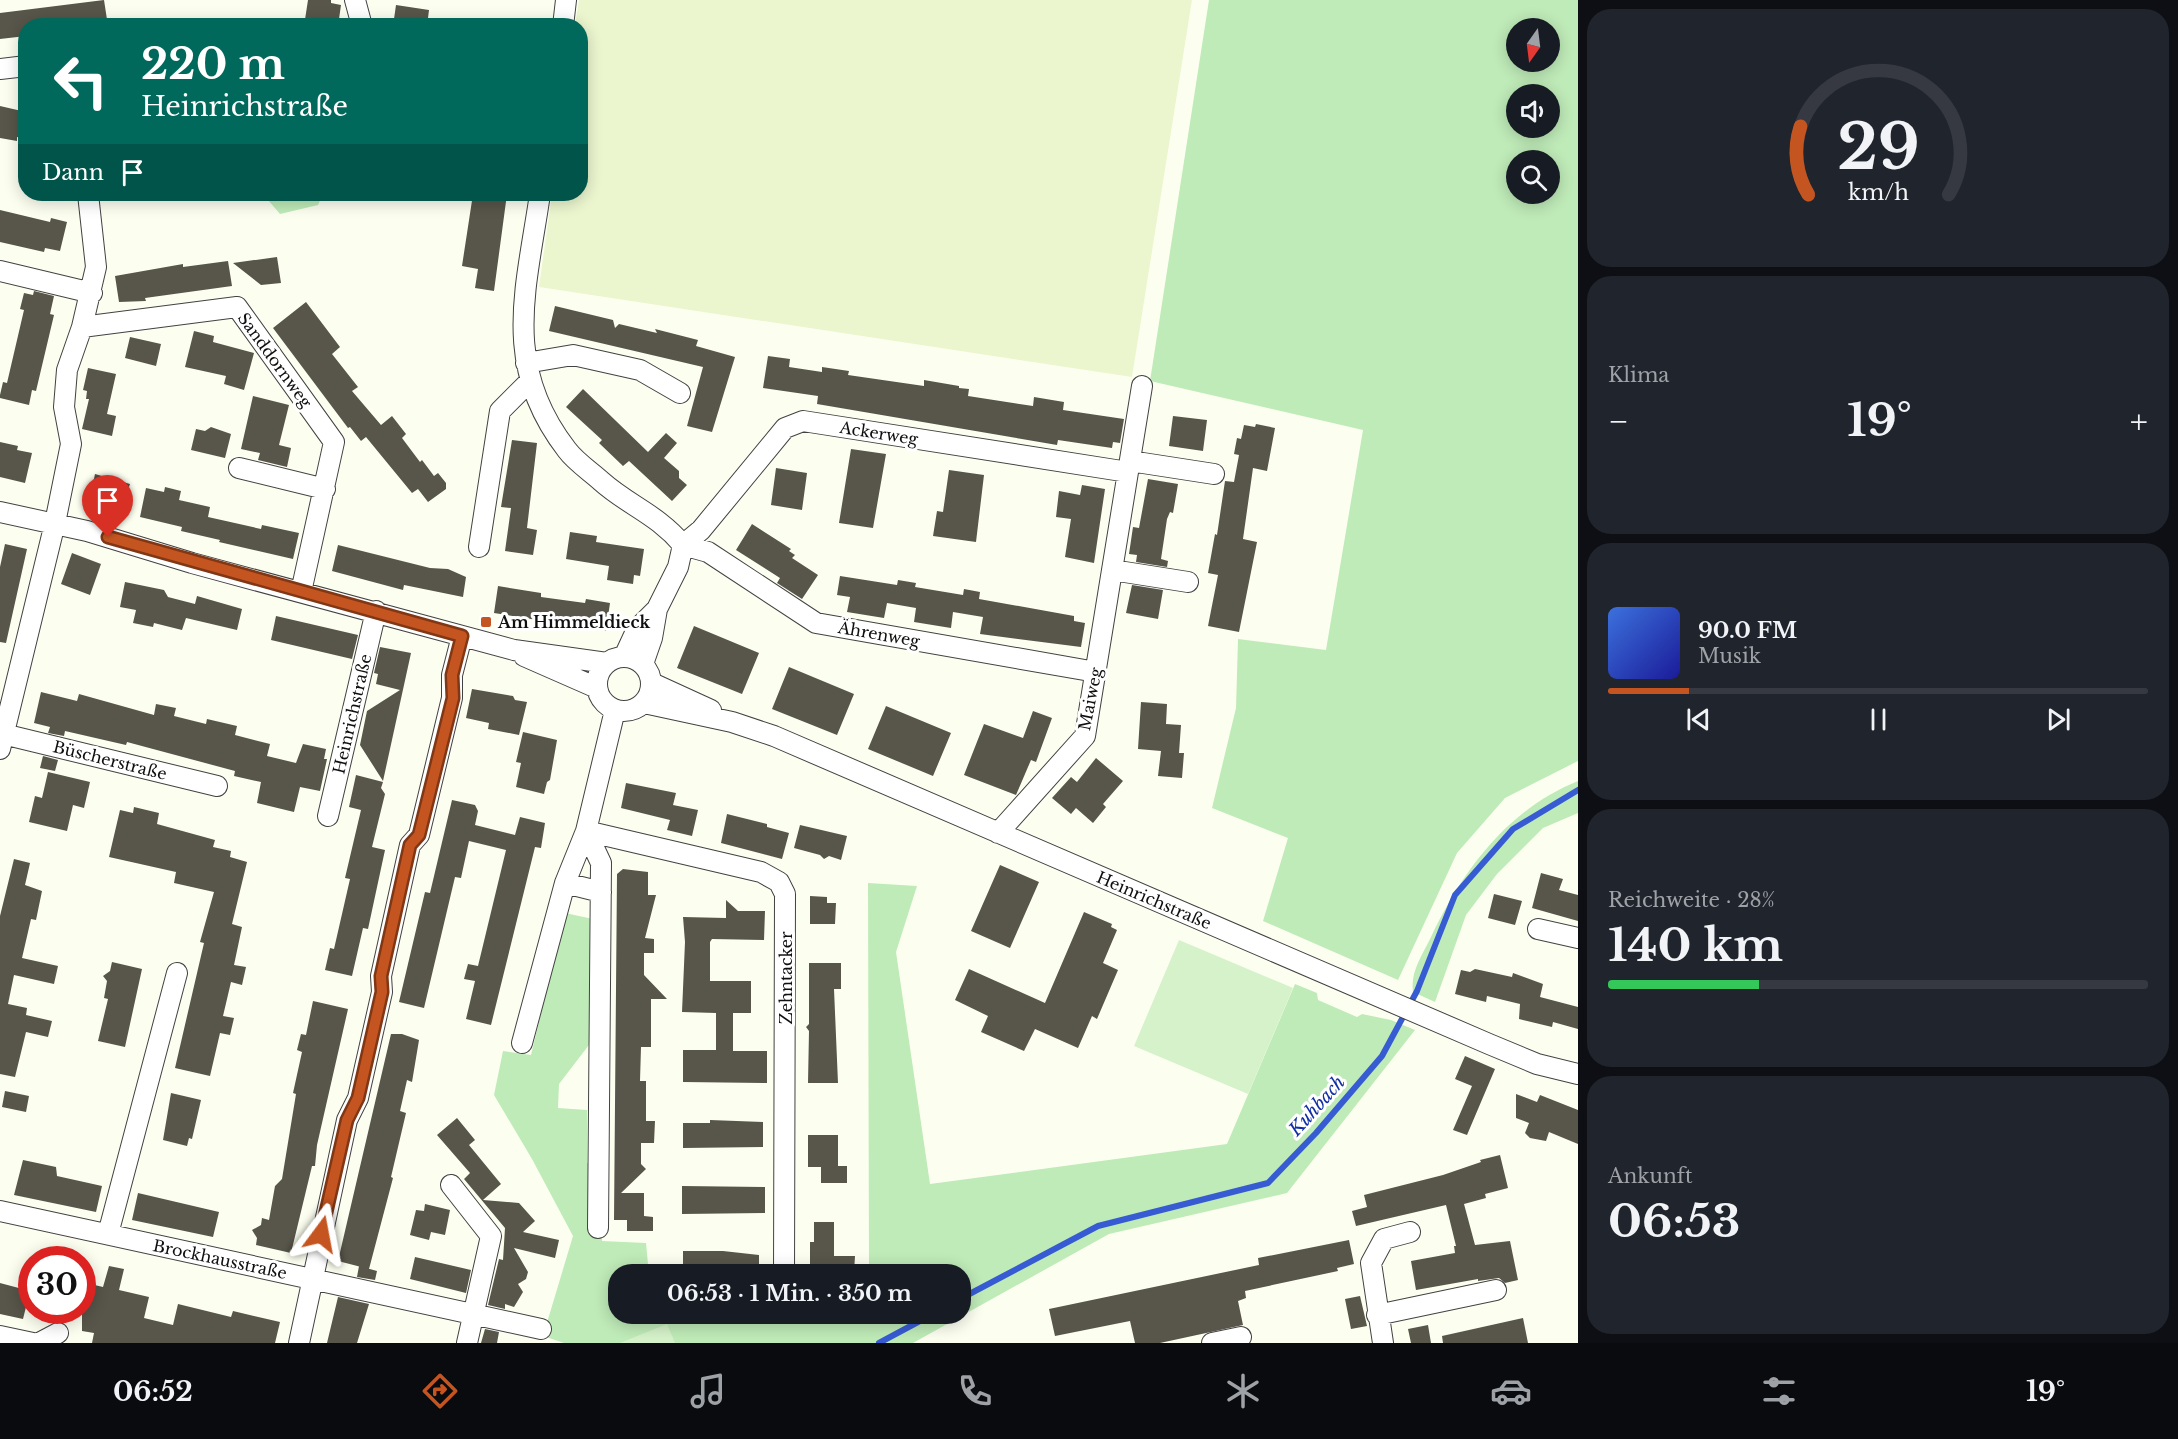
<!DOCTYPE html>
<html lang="de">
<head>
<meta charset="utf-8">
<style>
  :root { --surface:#171b24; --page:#20242c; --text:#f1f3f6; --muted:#9ea1a6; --line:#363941; --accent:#c55520 }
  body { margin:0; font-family:"Libre Baskerville",serif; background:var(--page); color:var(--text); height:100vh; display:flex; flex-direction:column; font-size:22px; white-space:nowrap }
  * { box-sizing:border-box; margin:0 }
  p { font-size:20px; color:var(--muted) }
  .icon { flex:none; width:33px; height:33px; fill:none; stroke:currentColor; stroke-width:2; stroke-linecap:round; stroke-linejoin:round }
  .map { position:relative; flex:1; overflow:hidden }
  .sheet { display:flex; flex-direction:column; gap:9px; padding:9px; background:#0d0f14; width:600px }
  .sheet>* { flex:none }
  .banner { position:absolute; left:18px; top:18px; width:570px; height:183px; border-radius:24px; box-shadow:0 3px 15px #0003; background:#00695c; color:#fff; overflow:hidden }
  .needle { width:39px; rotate:194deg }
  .buttons { position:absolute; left:1506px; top:18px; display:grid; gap:12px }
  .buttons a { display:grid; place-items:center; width:54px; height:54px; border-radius:50%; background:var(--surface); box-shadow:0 3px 15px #0003; font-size:30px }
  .speed { position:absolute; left:18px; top:1246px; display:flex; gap:12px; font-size:30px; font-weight:700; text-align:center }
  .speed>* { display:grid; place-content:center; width:78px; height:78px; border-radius:50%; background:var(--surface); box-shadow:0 3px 15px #0003; line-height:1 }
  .speed .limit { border:9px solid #d22; background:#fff; color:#111 }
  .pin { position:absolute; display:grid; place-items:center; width:51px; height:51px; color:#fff; margin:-62px -26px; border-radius:50% 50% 50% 0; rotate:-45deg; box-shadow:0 0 6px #0007 }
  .pin .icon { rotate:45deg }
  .me { position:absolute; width:66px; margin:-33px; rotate:13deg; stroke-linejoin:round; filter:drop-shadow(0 0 4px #0008) }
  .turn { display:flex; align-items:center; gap:21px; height:126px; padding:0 24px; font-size:27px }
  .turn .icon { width:78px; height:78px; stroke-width:2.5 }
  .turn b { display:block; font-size:42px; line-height:51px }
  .then { display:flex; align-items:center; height:57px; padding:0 24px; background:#0003; gap:12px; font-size:22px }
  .big { font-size:45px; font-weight:700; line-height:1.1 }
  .sheet .card { flex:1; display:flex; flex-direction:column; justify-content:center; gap:9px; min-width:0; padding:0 21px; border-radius:24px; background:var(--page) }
  .sheet .dial { align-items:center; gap:0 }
  .dial svg { height:156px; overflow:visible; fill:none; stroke:var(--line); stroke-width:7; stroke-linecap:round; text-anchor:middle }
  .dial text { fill:var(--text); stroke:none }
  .song { display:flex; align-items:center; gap:18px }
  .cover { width:72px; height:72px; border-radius:9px; background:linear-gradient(135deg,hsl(220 70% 55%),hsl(240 70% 35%)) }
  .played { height:6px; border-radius:3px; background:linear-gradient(90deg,var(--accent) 15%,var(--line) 15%) }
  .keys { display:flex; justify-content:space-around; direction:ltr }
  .heat { display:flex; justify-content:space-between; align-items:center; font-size:33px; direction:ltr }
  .charge { height:9px; border-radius:4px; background:linear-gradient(90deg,#34c759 28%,var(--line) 0) }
  .trip { position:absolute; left:608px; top:1264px; width:363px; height:60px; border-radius:24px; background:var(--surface); box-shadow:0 3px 15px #0003; font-weight:700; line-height:60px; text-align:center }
  .tabs { display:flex; height:96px; justify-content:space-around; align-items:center; background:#090b0e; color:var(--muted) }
  .tabs .icon { width:42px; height:42px }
  .tabs .active { color:var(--accent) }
  .tabs b { font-size:27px; color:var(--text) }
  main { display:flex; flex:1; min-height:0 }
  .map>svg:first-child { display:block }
  .farmland { fill:#ebf6cf }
  .green { fill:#bfebb8; fill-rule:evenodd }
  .pitch { fill:#d5f2ca }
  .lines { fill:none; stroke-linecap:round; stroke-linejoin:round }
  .stream { stroke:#375bd3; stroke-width:6 }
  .building { fill:#58554a }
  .minor-casing { stroke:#424242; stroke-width:22 }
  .minor { stroke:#fff; stroke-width:20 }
  .route-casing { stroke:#803715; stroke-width:15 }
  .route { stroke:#c55520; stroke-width:10 }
  .poi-dot { fill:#c55520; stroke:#fff; stroke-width:2 }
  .labels { text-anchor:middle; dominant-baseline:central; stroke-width:6; stroke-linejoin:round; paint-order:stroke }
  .street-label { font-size:16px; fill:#0f0f0f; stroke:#fff }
  .poi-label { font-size:16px; font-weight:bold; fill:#0f0f0f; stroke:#fff; text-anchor:start }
  .water-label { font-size:18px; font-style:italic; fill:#122fa6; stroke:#fff }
</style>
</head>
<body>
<main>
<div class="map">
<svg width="1578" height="1343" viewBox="0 0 1578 1343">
  <rect width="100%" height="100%" fill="#fcfff0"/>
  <path class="farmland" d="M579,0H1192L1132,377L539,287L552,194H580V26L575,25Z"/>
  <path class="green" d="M1209,0H1578V761L1505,798L1457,853L1398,980L1263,921L1288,838L1212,808L1236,708L1238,639L1326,650L1363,430L1150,381ZM1516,28H1550V62H1516ZM1516,94H1550V128H1516ZM1516,160H1550V194H1516Z
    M263,194H323L318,205L280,214Z
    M1578,781V813L1543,828L1497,874L1466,915L1435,1002L1413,992C1410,972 1422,956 1431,937C1463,870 1507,810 1578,781Z
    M868,883L917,886L896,952L930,1184L1227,1144L1295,984L1317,993L1318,1000L1357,1017L1362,1014L1391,1020L1415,1030L1287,1193L1109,1234L913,1343H564L543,1336L573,1236L532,1159L494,1095L503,1051L531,1055L565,913L593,919L592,1041L559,1084L558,1108L587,1110V1163L605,1164L602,1241L646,1243L649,1275H618V1314H960V1275H869Z"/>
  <path class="pitch" d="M1179,940L1293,988L1248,1094L1134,1046Z
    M667,1324L675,1343H620Z"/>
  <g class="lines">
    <path class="stream" d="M960,1299L1098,1226L1268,1183L1316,1133L1382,1056L1417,991L1455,895L1513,829L1578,790
      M879,1343L933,1314"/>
  </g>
  <path class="building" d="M104,0L108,26H26V36L0,39V13Z
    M308,0H331V3L341,5L338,26H304Z
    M396,5L429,10L427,26H393Z
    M0,106L26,112V139L17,137V141L0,138Z
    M473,194H507L494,291L475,288L478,269L462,266Z
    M0,210L50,222L51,218L67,222L60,251L45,248L44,252L0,242Z
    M277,257L281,283L261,285L233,263Z
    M228,261L232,286L145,298L146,301L119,302L115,276L183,264V267Z
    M34,291L54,296L50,314L54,315L36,391L32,390L29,405L0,398V395L3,382L7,383L24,310L20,309L24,293L33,295Z
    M306,302L340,347L332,354L358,387L352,391L381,425L392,416L406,434L402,438L420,462L422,460L434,476L438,473L446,483V489L428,502L418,489L412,493L366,437L361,441L350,427L348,428L273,328Z
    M555,306L613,320L615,328L619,324L657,333L655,329L698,340L696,346L735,357L712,432L687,426L703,367L549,331Z
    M194,331L214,336L213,342L254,353L244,390L224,384L226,376L185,367Z
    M130,337L161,344L156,366L125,358Z
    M768,356L790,359L789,367L822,372V367L849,371L848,375L924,386V380L959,386V388L969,389L968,396L1033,406L1034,397L1064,402L1063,410L1124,419L1120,443L1113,442L1112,448L1058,440L1057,445L817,404L818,396L763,388Z
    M88,368L116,374L107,414L116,416L112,436L82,429L89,399H86L87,391L83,390Z
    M583,389L648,452L666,433L677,443L664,458L679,471V478L687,485L672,501L629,461L623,466L599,443L602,440L566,407Z
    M253,396L289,405L279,445L291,448L287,467L258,460L260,453L241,449Z
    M1173,416L1207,420L1203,451L1169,446Z
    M1256,424L1275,428L1267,471L1253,468L1243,539L1257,542L1239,632L1208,626L1218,575L1208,573L1215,534L1217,535L1225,481L1234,482L1239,455L1234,454L1237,438L1241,439L1244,425L1255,427Z
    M211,427L231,434L225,458L191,450L196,429L205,431Z
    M512,440L537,443L527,528L537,530L533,555L505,551L511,508L501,507Z
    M0,442L18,446L17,450L32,453L25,483L0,477Z
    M851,449L886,454L873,528L839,523Z
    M776,468L807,473L802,510L771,505Z
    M949,470L984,475L976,542L933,536L937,511L943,512Z
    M95,474L130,484L121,510L89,503Z
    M1148,479L1178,484L1173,513L1170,512L1167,519L1161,559L1168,561L1167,567L1136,562L1137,555L1129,554L1133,527L1139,528Z
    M1082,485L1105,489L1094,563L1065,557L1071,519L1056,517L1059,491L1080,495Z
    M165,487L181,491L179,500L210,507L208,517L261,529L262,525L299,533L293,559L219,542L220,540L181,531L182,527L140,517L146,488L164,492Z
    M752,524L791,549L789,551L795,555L792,558L818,575L802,599L777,583L780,578L736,550Z
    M570,532L597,536L596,542L644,549L640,576L634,575L633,584L607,580L609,566L566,559Z
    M5,544L27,549L6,643L0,642V567Z
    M338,545L430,568L448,569L466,577L463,597L404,585L403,590L332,571Z
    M72,553L101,564L90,595L61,584Z
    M840,576L897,585L898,580L916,583L915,587L963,595L964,589L980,592L979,599L1074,616V621L1085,623L1081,647L980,634L983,617L953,612L951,628L914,622L916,608L887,603L884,618L847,612L850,597L837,595Z
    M125,582L164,590L168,597L195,604L197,596L242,609L237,630L186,618L182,630L154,623L153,627L133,623L136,610L120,607Z
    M1132,585L1163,590L1158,619L1126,613Z
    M498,586L541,593V597L585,603L586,599L610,603L606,631L537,624V620L494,613Z
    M276,616L358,635L352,659L271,640Z
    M694,626L759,653L742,694L677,668Z
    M380,647L411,653L383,781L360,745L367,711L400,690L376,684L378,674L374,673Z
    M789,667L854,694L837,735L772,709Z
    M472,689L513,696L515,700L527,702L519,735L488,729L489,723L466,718Z
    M41,692L77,701L79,694L154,715L156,704L176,708L174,716L206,724L207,719L237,726L235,735L270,744L267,756L296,763L303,744L326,749L324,759H327L320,791L300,787L294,812L257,803L261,782L234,776L235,771L127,742L126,745L65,731L64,736L48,733L50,727L34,723Z
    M1141,702L1167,704L1166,724L1181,725L1179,753H1184L1182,778L1158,776L1161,751L1138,749Z
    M886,706L951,733L933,776L868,749Z
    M1033,711L1052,718L1036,762L1031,760L1016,795L964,775L984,724L1023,738Z
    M523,732L557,740L550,780L547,782L544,794L516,787L521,763L516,762Z
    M43,756L58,760L55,771L40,768Z
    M1096,758L1123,781L1103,804L1106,807L1093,823L1076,808L1071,814L1052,798L1071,777L1077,782Z
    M48,772L90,782L84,808L73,805L67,831L29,822L35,796L42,798Z
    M356,775L383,782L381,788L385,794L372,847L385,850L368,929L363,928L352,976L325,970L330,948L334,949L350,879L345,878L361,810L349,807Z
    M626,783L676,793L673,805L698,810L692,836L667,830L670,820L621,808Z
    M452,800L475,805L478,811L475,825L515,835L520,817L545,823L541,848L535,847L491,1025L466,1019L475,981L464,979L468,964L478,966L506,850L469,841L461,878L455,877L424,1008L399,1002L425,892L430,893Z
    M134,807L159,813L157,824L215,840L213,847L231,851L230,857L247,862L232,924L242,927L234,965L246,967L242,985L231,982L223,1016L234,1018L230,1035L220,1033L210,1076L175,1068L204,943L200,942L214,892L174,883L176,872L109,857L120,810L133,813Z
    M727,814L767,824V827L789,833L782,859L721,843Z
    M800,825L847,836L841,860L829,856L824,859L820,855L794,848Z
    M14,859L30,863L25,885L42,891L36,920L31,919L22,958L58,966L54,984L14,975L8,1004L27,1008L26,1015L52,1021L48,1037L26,1032L15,1077L0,1074V916Z
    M1000,865L1039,882L1010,948L971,931Z
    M623,869L648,872V895H656L645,938L654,939V953H644V975L667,999H651V1047H641L640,1081H646V1121H655L654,1143H641V1164L646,1169L621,1193H644V1216L653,1217V1231H627V1220H614L617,874Z
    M1541,873L1563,879L1559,890L1578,895V921L1532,908Z
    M1494,894L1522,901L1515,925L1488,918Z
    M810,896L827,897V903H836L835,924H810Z
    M726,900L738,911H765L764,940L712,939L710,942V981H751V1013H733V1051H767V1083L683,1082V1050H716V1013L682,1012L685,942L683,917L726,918Z
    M1084,912L1112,924L1111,927L1117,930L1103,963L1118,970L1097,1019L1092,1016L1078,1048L1035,1029L1024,1051L981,1032L988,1016L955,1000L969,969L1045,1003Z
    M112,962L142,969L125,1047L98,1041L108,999L104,998L107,981L103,976L110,971Z
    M809,963H841V989H834L838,1083H808L809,1031L806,1027L809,1024Z
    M1475,969L1512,977L1513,973L1543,984L1540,997L1578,1007V1029L1553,1022L1552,1027L1519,1019L1520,1004L1487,996L1486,1002L1455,994L1461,970L1470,972Z
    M313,1001L348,1009L317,1145L315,1166H312L291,1253L256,1245L257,1238L252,1230L261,1225L262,1218L269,1220L275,1186L282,1179L296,1094L293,1093L302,1052L297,1050L301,1034L306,1035Z
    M391,1034H402L419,1040L412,1082L407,1080L400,1111L406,1113L391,1177L393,1178L369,1269L338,1261Z
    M1465,1056L1495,1069L1467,1135L1453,1130L1472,1086L1455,1079Z
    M5,1091L29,1096L26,1112L2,1107Z
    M171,1093L201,1100L192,1139L189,1138L187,1146L163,1140Z
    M1516,1094L1537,1102L1540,1095L1578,1110V1144L1549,1132L1546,1141L1530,1138L1525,1133L1529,1123L1516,1118Z
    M457,1118L475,1140L469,1145L501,1184L483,1200L519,1203L535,1221L523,1232L559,1240L555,1258L514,1248L528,1272L526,1279L518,1284L523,1292L514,1307L505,1304V1309L488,1305L499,1259L503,1260L505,1228L464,1179L470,1173L437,1135Z
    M710,1120L763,1122V1147L683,1148V1123H710Z
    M808,1135H838V1166H847V1183H821V1167H808Z
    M1500,1155L1508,1188L1485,1194L1486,1198L1464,1204L1475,1245L1510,1241L1518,1280L1505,1283L1499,1278L1478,1281V1279L1416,1290L1411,1261L1455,1253L1454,1246H1456L1446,1205L1356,1226L1352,1211L1367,1207L1364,1195L1443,1175L1481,1162L1480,1160Z
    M23,1160L56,1167L57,1176L102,1186L96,1212L14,1195Z
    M682,1186L765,1187V1213L682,1214Z
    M138,1193L219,1212L213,1237L132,1220Z
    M425,1204L450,1210L445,1235L431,1232L429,1240L410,1235L416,1210L424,1211Z
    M814,1222H834V1256H855L854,1273H810V1242H814Z
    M1349,1240L1354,1264L1337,1268L1338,1271L1245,1291L1246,1298L1238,1301L1243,1325L1160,1343H1135L1130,1321L1055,1336L1049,1309L1259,1265L1258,1258Z
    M683,1251H723L759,1255V1275H683Z
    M415,1257L471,1270L466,1293L410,1279Z
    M109,1266L124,1269L119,1290L149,1297L144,1318L173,1325L178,1304L231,1317L233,1311L280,1322L275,1343H92L94,1333L82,1331V1282L103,1287Z
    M359,1266L377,1271L375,1280L357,1277Z
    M0,1283L30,1291L23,1319L0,1314Z
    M1360,1296L1367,1326L1351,1329L1345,1299Z
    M338,1297L369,1304L357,1343H327Z
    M1523,1318L1528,1343H1443L1442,1336Z
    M1428,1325L1431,1343H1411L1408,1329Z
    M485,1329L499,1332L497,1343H481Z"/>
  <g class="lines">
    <defs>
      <path id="minor" d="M355,0L362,26
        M563,26L566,0
        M0,69L26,66
        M540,194C526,290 501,365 567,450C576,462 590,471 601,481C629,506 657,514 683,545L678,567L657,609L652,638L643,664
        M0,271L92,293
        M82,327L237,307L334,442L301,592
        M526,363L573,355L640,370L680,393
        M1130,461L1214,474
        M239,468L325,489
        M0,512L87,531L192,563L514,650L607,663
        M683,545L701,530L785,428L803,421L1128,472
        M683,545L708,552L816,623L1096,672
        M479,547L500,411L530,381
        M1112,570L1188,582
        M524,656L597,688
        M597 684a27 27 0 1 1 54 0a27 27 0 1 1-54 0Z
        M624,657L637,629L657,609
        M652,683L711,710
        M644,703L732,722L774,736L1489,1044L1537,1064L1578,1074
        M615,710L586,831L761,872L779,882L785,894L784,1275
        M3,734L217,786
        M0,749L55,523L71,444L64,407L67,370L82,327L96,267L88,194
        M328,816L376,611
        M998,833L1085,736L1142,386
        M565,883L601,892
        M1538,929L1578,938
        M522,1043L565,883L586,831L601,863L598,1228
        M451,1185L491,1236L467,1343
        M0,1211L541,1329
        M108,1234L177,973
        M1377,1315L1496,1290
        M0,1336L33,1343
        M39,1343L58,1333
        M299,1343L347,1120L358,1098L382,992L381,976L410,845L419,835L452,698V675L462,636
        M1212,1343L1241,1337
        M1383,1343L1371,1263L1384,1239L1410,1232"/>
    </defs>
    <use href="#minor" class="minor-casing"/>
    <use href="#minor" class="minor"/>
  </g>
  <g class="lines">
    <defs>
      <path id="route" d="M108,537L462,636L452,675L453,698L419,835L410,845L381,976L382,992L358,1098L347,1120L321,1234"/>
    </defs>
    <use href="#route" class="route-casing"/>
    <use href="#route" class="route"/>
  </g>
  <rect class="poi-dot" x="480" y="616" width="12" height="12" rx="3"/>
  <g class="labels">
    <g class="street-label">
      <text transform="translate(275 360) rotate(54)">Sanddornweg</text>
      <text transform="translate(879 433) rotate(9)">Ackerweg</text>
      <text transform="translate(879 634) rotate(10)">Ährenweg</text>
      <text transform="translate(1090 699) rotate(-79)">Maiweg</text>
      <text transform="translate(352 714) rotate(-77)">Heinrichstraße</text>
      <text transform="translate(110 760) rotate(14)">Büscherstraße</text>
      <text transform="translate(1154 900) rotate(23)">Heinrichstraße</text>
      <text transform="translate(786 978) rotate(-90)">Zehntacker</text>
      <text transform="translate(220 1259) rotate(12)">Brockhausstraße</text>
    </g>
    <g class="poi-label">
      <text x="498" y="622">Am Himmeldieck</text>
    </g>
    <g class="water-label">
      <text transform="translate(1317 1106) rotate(-48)">Kuhbach</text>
    </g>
  </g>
</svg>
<div class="buttons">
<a><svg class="needle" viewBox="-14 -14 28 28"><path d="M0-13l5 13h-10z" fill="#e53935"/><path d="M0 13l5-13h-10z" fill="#9ea1a6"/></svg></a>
<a><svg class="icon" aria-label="sound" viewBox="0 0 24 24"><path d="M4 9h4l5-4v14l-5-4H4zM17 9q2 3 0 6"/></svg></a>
<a><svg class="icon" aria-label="search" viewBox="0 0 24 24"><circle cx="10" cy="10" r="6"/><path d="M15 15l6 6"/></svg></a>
</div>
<div class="speed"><div class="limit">30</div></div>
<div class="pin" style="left:108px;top:537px;background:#d93025"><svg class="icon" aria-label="arrive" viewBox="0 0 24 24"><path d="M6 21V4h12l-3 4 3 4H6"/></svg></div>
<svg class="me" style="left:321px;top:1234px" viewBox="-20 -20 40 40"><path d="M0-17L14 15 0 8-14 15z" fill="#c55520" stroke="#fff" stroke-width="4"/></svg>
<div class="trip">06:53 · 1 Min. · 350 m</div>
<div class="banner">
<div class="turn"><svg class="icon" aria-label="left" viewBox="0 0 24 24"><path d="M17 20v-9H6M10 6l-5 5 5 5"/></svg><div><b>220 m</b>Heinrichstraße</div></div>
<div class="then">Dann<svg class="icon" aria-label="arrive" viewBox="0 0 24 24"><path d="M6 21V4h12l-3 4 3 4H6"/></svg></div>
</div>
</div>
<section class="sheet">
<div class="card dial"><svg viewBox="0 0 100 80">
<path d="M14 69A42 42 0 1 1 86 69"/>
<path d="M14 69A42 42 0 0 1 10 34" stroke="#c55520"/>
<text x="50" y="56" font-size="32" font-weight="700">29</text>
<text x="50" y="72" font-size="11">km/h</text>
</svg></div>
<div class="card"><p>Klima</p>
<div class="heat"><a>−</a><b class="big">19°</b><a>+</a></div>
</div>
<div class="card">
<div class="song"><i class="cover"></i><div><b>90.0 FM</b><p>Musik</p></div></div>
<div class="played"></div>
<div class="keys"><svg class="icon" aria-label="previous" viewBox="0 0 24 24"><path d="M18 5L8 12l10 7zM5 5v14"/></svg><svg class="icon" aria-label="pause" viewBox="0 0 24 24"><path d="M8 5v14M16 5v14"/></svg><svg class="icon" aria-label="next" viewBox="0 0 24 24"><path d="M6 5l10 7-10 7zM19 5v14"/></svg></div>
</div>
<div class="card"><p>Reichweite · 28%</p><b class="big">140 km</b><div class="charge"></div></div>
<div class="card"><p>Ankunft</p><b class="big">06:53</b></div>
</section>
</main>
<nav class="tabs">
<b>06:52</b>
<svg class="icon active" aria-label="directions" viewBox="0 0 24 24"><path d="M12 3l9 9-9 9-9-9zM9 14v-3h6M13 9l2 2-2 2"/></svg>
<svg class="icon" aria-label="music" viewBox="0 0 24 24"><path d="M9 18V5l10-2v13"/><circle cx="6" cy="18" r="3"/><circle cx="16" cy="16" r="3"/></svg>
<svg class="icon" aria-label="phone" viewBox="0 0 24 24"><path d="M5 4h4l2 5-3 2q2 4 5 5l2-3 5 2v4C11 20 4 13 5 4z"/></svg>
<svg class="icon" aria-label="climate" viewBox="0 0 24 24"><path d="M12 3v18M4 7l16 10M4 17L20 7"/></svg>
<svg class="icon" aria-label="car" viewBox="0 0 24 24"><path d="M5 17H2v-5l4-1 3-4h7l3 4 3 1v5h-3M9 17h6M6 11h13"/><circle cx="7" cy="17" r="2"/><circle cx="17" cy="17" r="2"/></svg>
<svg class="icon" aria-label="filters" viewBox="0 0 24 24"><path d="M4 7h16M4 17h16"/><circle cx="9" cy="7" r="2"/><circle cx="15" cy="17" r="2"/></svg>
<b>19°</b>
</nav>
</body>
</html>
